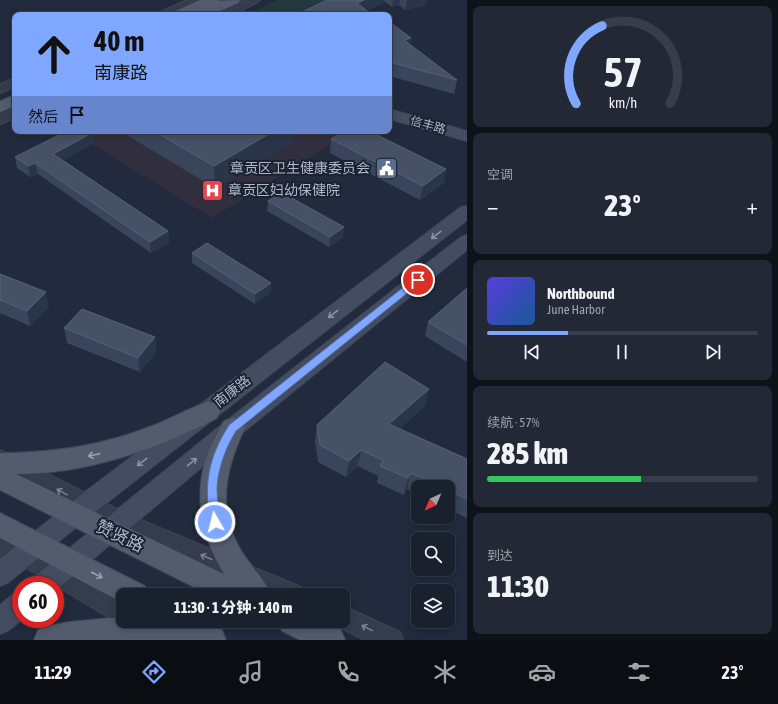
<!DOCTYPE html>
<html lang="zh">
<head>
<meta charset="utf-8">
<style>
  :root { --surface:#19202e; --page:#222836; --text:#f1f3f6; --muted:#9fa3aa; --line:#373e4a; --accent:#80a7ff }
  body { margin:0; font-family:"Asap Condensed","Noto Sans SC",sans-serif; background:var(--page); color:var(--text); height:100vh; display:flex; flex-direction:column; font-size:15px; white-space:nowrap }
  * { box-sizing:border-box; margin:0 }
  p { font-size:13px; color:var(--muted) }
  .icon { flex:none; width:22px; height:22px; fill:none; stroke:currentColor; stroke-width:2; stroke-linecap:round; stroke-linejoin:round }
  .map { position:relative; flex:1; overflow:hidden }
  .panel { display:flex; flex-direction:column; gap:6px; padding:6px; background:#0e1219; width:311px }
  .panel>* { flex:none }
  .top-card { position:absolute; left:12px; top:12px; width:380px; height:122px; border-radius:8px; box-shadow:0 2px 10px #0003,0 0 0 1px var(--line); background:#80a7ff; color:#111; overflow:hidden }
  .needle { width:26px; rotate:224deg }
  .tools { position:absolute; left:411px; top:480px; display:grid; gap:8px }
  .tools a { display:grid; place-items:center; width:44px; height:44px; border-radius:8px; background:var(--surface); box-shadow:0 2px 10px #0003,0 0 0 1px var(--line); font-size:20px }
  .speed { position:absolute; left:12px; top:576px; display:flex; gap:8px; font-size:20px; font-weight:700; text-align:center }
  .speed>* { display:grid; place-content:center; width:52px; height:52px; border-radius:50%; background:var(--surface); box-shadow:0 2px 10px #0003,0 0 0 1px var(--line); line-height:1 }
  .speed .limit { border:6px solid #d22; background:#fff; color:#111 }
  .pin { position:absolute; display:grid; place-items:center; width:34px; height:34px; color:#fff; margin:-17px; border:2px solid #fff; border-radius:50%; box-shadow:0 1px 4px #0007 }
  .me { position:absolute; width:44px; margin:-22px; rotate:352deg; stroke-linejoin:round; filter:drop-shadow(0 0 3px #0008) }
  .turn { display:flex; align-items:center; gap:14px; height:84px; padding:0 16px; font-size:18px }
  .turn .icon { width:52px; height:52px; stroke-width:2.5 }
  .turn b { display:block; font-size:28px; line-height:34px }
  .then { display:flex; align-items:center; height:38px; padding:0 16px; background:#0003; gap:8px; font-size:15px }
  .big { font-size:30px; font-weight:800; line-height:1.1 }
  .panel .widget { flex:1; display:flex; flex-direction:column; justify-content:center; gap:6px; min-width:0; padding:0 14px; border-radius:8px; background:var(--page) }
  .panel .dial { align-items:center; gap:0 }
  .dial svg { height:104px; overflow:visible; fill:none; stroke:var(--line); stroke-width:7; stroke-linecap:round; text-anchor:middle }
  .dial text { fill:var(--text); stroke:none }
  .song { display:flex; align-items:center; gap:12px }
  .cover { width:48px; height:48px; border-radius:6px; background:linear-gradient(135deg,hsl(250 70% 55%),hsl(210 70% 35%)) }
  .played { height:4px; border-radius:2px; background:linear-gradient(90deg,var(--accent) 30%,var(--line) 30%) }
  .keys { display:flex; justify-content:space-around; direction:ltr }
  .heat { display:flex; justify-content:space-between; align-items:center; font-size:22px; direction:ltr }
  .charge { height:6px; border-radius:3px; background:linear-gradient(90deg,#34c759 57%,var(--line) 0) }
  .trip { position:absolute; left:116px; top:588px; width:234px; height:40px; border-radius:8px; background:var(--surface); box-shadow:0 2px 10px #0003,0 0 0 1px var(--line); font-weight:800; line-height:40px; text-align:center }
  .dock { display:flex; height:64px; justify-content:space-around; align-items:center; background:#0a0d12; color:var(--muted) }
  .dock .icon { width:28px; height:28px }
  .dock .current { color:var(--accent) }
  .dock b { font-size:18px; color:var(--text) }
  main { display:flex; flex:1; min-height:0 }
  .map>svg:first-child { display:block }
  .medical { fill:#312e3e }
  .green { fill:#23393e }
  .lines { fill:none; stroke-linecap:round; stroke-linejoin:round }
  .tertiary-casing { stroke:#3e4656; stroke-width:2 }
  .secondary-casing { stroke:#3e4656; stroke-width:2 }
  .primary-casing { stroke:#3e4656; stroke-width:2 }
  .tertiary { fill:#353d4d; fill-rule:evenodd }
  .secondary { fill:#434c61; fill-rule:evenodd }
  .primary { fill:#535c6d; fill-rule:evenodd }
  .wall { fill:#39455a }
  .shaded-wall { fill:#2a354a }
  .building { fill:#465166; stroke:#576176 }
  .oneway { stroke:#8a92a5 }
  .oneway2 { stroke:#9aa1b2 }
  .oneway3 { stroke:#798191 }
  .route { fill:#80a7ff; stroke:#536da6 }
  .labels { text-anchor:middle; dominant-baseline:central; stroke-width:4; stroke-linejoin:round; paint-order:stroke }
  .far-street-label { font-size:12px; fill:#b1b8c9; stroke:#1a2232 }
  .poi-label { font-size:14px; fill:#b1b8c9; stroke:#1a2232; text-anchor:end }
  .street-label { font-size:14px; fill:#b1b8c9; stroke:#1a2232 }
  .near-street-label { font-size:17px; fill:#b1b8c9; stroke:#1a2232 }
</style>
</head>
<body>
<main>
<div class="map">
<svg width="467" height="640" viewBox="0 0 467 640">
  <rect width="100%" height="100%" fill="#212b3d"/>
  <path class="medical" d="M74,131H353L212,218L72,132Z"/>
  <path class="green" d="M278,0H333L302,15H246Z"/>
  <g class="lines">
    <defs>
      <path id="tertiary" d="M187,0H203L201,2L174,15H158L160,12Z
        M245,0H260L258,2L232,15H216L218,12Z
        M15,78V87L0,93V84Z
        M15,109V118L0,124V115Z
        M0,450L129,515L301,587L305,595H267L113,529L78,512L0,468Z
        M0,536L32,548L123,600V621H131L123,624L115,621L16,562L0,556Z
        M343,606L400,632L403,640H365L335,625L333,621H343Z"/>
      <path id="secondary" d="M389,109L467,131V141L389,119Z
        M467,206V220L95,512L9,582L0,586V559L77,498L461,207Z
        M467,235V250L241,434L55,591V585H30L34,577L225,422L461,237Z
        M21,592V619H23L9,630L0,634V605L12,595Z"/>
      <path id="primary" d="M200,0H219L218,1L240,0L238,3L211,15H171L173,12Z
        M15,95V106L0,112V101Z
        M208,402L217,404L220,411L217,418C154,450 87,474 16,474L224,574C201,536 192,493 209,451C213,441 219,431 224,421L233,418L242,421L245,428C226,467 217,507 239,547C248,564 264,577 271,595H210L0,490V453C51,453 101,446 149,427C169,420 188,408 208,402Z
        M0,513L145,586L149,595H123V603L0,538Z
        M110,618H123V621C156,621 190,618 222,630L226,640H34L38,630L49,626L69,622Z
        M277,621H322L341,630L345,640H300L282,631Z"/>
    </defs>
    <use href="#tertiary" class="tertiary-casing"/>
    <use href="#secondary" class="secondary-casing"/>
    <use href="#primary" class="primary-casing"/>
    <use href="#tertiary" class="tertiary"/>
    <use href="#secondary" class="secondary"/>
    <use href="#primary" class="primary"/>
  </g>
  <path class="wall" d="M327,0H427L426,5L405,10L399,5L392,7L385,2L367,11Z
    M389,24L411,38L410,45L457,80L454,94L389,76Z
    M120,131H294V141L215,188Z
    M92,133L93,144L63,160L168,231L169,243L151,253L38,174L30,177L17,168L15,157Z
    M331,139L446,169L444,183L420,200L330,153Z
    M268,201L343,237L329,247L267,211Z
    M192,253L271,283L270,293L255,304L192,263Z
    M0,274L49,307L30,326L0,313Z
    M467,288V362L425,336L428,322Z
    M64,328L155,337L156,352L140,372L67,343Z
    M429,389L425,406L399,429L467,459V518L448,509V487H418V495L407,489L404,495L377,483L378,476L358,466L346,477L318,462L315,441L317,425Z"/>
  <path class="shaded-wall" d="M364,0H385V2L358,15L357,3Z
    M393,0H400L399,5L392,7Z
    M407,0H427L426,5L405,10Z
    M411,38L409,51L404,40Z
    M274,131H294V141L215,188L214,166Z
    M92,133L93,144L55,165L53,154Z
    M35,163L38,174L30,177L28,166Z
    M446,169L444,183L420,200L423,186Z
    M344,227L343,237L329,247L330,237Z
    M168,231L169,243L151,253L150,242Z
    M271,283L270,293L255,304V294Z
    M46,292L49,307L30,326L27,311Z
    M155,337L156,352L140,372L138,358Z
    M429,389L425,406L386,441L389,424Z
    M361,450L358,466L346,477L349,461Z
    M411,473L407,489L404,495L408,478Z"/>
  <path class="building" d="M327,0H364L357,3L372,15H296Z
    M391,23L411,38L404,40L457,80L389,62V24Z
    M67,131H91L92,133L53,154L168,231L150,242L35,163L28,166L15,157Z
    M154,131H274L214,166Z
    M344,131H369L446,169L423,186L331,139Z
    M281,192L344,227L330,237L268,201Z
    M207,243L271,283L255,294L192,253Z
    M0,274L46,292L27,311L0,300Z
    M467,288V345L428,322Z
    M82,309L155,337L138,358L64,328Z
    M385,362L429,389L389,424L467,459V499L448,490V487H442L411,473L408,478L380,466L383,460L361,450L349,461L320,445L317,425Z"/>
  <defs><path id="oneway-shaft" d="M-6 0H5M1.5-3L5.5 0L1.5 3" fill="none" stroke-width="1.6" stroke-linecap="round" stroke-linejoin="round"/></defs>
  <g class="oneway">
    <use href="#oneway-shaft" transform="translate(436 235) rotate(142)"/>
    <use href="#oneway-shaft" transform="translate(333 314) rotate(142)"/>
    <use href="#oneway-shaft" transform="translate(142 462) rotate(142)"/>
    <use href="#oneway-shaft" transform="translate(192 462) rotate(-40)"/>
  </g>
  <g class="oneway2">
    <use href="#oneway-shaft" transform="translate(94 455) rotate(168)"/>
    <use href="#oneway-shaft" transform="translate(97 575) rotate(27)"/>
  </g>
  <g class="oneway3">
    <use href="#oneway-shaft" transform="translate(62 492) rotate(-151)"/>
    <use href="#oneway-shaft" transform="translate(206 557) rotate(-157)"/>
    <use href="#oneway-shaft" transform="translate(367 628) rotate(-154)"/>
  </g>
  <path class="route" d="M418,277L422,280L421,282L236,431C226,447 218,468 217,488C217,499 219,511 220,522L219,526L215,527L211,526C208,520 209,514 208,507C205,475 212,452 229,425L415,278Z"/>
  <defs>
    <symbol id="civic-square" viewBox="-11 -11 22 22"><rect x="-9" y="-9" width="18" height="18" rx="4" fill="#5c6f8a" stroke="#1a2232"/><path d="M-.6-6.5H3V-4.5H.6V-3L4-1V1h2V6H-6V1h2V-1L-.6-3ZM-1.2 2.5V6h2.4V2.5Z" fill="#fff"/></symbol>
    <symbol id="hospital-square" viewBox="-11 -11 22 22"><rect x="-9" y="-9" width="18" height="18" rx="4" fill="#e0444e" stroke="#1a2232"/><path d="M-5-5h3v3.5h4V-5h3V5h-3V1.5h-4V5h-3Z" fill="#fff"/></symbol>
  </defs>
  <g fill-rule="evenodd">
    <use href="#civic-square" x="374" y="156" width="25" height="25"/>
    <use href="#hospital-square" x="200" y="178" width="25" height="25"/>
  </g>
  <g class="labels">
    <g class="far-street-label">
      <text transform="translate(428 125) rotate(16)">信丰路</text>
    </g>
    <g class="poi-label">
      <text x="370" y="168">章贡区卫生健康委员会</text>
      <text x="228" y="190" text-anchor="start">章贡区妇幼保健院</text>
    </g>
    <g class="street-label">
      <text transform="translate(232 391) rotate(-38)">南康路</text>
    </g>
    <g class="near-street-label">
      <text transform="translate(120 536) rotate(26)">赞贤路</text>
    </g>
  </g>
</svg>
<div class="tools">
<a><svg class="needle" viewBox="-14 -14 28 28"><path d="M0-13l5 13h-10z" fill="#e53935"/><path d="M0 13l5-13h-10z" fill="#9fa3aa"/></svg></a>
<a><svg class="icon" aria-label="search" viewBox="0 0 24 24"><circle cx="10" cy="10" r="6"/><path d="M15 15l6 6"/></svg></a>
<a><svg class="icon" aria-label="layers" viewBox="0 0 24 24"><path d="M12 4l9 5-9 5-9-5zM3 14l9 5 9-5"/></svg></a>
</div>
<div class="speed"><div class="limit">60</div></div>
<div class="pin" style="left:418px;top:280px;background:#d93025"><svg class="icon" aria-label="arrive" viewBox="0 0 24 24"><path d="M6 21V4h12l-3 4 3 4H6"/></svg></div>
<svg class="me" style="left:215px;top:522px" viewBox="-20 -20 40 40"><circle r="17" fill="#80a7ff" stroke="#fff" stroke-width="3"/><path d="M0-11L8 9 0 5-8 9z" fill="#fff"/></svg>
<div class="trip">11:30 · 1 分钟 · 140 m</div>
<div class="top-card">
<div class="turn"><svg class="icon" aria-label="ahead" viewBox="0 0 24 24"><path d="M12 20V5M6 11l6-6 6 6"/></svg><div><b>40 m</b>南康路</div></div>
<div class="then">然后<svg class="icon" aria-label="arrive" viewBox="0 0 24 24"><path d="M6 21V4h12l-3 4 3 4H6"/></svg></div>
</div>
</div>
<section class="panel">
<div class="widget dial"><svg viewBox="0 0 100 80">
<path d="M14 69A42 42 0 1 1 86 69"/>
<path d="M14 69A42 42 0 0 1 34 9" stroke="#80a7ff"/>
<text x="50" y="56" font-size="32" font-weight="700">57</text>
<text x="50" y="72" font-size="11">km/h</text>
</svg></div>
<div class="widget"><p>空调</p>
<div class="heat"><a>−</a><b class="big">23°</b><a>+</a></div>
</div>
<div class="widget">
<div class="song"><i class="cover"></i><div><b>Northbound</b><p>June Harbor</p></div></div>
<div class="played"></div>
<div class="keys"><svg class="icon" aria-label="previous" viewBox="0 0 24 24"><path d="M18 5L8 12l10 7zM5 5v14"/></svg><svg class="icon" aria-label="pause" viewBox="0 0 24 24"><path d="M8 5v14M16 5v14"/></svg><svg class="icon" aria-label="next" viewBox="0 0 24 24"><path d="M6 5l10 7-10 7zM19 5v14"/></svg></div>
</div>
<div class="widget"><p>续航 · 57%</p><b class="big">285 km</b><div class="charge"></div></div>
<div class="widget"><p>到达</p><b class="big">11:30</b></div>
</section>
</main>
<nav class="dock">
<b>11:29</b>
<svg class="icon current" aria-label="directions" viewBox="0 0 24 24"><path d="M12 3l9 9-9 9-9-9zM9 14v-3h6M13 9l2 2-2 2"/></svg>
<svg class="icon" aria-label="music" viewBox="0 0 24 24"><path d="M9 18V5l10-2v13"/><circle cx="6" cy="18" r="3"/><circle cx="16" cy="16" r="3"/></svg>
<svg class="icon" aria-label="phone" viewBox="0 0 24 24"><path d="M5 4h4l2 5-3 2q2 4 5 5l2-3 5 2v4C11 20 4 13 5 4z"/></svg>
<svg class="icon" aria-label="climate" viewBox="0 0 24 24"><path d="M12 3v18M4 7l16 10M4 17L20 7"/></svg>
<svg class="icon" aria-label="car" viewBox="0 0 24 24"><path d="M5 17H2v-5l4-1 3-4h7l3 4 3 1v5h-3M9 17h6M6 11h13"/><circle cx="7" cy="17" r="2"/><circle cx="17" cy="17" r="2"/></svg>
<svg class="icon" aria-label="filters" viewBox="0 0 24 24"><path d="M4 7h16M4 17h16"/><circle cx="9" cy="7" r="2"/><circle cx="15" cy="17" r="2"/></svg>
<b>23°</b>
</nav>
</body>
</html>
